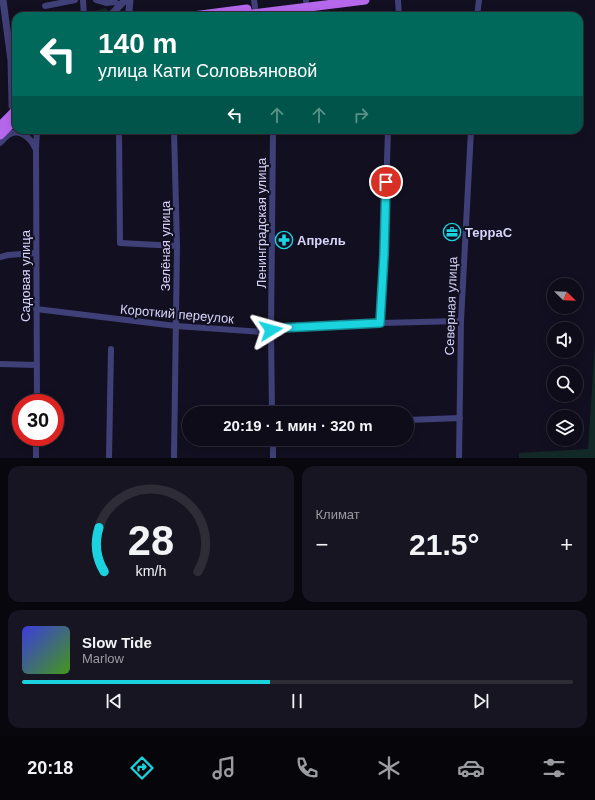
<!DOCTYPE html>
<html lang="ru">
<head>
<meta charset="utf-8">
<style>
  :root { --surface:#0e0c18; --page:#171521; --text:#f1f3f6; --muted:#9b9ba2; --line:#2e2c37; --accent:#1bd3df }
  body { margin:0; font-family:Helvetica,sans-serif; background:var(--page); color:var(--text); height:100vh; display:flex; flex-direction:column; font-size:15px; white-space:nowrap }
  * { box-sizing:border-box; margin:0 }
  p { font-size:13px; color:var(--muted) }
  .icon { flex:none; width:22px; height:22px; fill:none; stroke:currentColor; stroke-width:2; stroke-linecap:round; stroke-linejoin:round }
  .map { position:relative; height:458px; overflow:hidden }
  .side { display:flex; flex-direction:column; gap:8px; padding:8px; background:#08070d; flex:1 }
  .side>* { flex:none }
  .banner { position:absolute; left:12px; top:12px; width:571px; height:122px; border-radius:12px; box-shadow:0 2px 10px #0003,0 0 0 1px var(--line); background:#00695c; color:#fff; overflow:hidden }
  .needle { width:26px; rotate:113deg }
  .tools { position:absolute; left:547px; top:278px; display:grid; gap:8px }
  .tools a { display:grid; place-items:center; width:36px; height:36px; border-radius:50%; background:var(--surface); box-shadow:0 2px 10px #0003,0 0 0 1px var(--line); font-size:20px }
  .speed { position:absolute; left:12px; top:394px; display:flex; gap:8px; font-size:20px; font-weight:700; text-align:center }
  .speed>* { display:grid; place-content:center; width:52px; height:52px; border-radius:50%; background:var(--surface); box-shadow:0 2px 10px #0003,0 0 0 1px var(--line); line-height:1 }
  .speed .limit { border:6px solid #d22; background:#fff; color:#111 }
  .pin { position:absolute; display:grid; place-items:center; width:34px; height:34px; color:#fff; margin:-17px; border:2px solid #fff; border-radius:50%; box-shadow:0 1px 4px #0007 }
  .me { position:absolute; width:44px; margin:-22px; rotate:82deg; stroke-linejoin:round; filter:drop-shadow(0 0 3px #0008) }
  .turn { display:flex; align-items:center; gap:14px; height:84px; padding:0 20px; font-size:18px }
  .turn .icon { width:52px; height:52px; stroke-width:2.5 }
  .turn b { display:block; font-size:28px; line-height:34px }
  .lanes { display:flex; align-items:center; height:38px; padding:0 20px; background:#0003; justify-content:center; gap:20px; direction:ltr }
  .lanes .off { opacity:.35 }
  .big { font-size:30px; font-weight:800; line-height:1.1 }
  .side .tile { flex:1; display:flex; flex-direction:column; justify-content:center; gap:6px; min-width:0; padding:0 14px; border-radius:12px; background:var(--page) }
  .side .dial { align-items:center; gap:0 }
  .dial svg { height:104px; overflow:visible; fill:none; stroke:var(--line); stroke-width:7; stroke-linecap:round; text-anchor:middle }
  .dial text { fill:var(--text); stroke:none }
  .song { display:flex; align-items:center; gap:12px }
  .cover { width:48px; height:48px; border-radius:6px; background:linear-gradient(135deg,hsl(240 70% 55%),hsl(100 70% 35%)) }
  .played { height:4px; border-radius:2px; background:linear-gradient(90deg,var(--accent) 45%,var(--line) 45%) }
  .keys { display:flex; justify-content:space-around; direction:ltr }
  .heat { display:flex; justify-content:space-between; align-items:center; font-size:22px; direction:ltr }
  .side .tiles { flex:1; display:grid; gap:8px; grid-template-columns:1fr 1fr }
  .tile:last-child { grid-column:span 2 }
  .trip { position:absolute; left:182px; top:406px; width:232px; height:40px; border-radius:20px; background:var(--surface); box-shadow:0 2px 10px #0003,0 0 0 1px var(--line); font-weight:800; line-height:40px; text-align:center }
  .menu { display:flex; height:64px; justify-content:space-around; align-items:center; background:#06050a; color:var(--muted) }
  .menu .icon { width:28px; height:28px }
  .menu .current { color:var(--accent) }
  .menu b { font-size:18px; color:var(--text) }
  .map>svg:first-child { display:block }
  .green { fill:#132928 }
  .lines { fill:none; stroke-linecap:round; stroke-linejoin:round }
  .minor { stroke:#404079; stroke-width:6 }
  .tertiary { stroke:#404079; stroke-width:7 }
  .primary { stroke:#b668ed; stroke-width:9 }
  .route-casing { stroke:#128991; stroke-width:10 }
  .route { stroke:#1bd3df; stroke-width:7 }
  .labels { text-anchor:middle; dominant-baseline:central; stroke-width:4; stroke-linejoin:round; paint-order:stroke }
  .street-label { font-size:13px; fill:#d7d4fa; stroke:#121020 }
  .poi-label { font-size:13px; font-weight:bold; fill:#d7d4fa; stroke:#121020; text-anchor:start }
</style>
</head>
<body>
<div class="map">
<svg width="595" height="458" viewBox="0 0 595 458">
  <rect width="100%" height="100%" fill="#121020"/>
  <path class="green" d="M106,8L108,11L105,16H91L94,11Z
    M595,345V458H519V453L588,449Z"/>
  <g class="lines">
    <path class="minor" d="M83,0L84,16
      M96,0L106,3L115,2L120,6
      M254,0L255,7
      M306,0V1
      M398,0L399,16
      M45,6L75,0
      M477,16L479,0
      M119,130L120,243L177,246
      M174,130L177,246L174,458
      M0,143C3,140 6,136 10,134C20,129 31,138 35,148
      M0,257L8,255L36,253
      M36,309L176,326L263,332L281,328L380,323L461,321
      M380,323L384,255L388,130
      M0,364L37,365
      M37,403L36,149L37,130
      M272,413L271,331L273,130
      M407,420L460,418
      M273,439V458
      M36,458V437
      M109,458L111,349
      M459,458L461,321L471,130"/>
    <path class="tertiary" d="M3,0L11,60L12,101V106L16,110
      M130,0L129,11L132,16
      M110,16L125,0"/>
    <path class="primary" d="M193,16L247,9
      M237,16L365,0
      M0,126L16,110
      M0,135L16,119"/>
  </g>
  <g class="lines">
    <defs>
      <path id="route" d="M271,330L281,328L380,323L384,255L386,182"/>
    </defs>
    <use href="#route" class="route-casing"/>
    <use href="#route" class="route"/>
  </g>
  <defs>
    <symbol id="office-ring" viewBox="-11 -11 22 22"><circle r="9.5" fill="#121020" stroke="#1bd3df" stroke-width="1.5"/><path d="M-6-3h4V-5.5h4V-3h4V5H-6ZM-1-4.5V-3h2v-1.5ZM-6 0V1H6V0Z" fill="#1bd3df"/></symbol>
    <symbol id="pharmacy-ring" viewBox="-11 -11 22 22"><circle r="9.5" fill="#121020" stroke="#1bd3df" stroke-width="1.5"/><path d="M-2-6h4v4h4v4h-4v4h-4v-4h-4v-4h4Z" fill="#1bd3df"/></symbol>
  </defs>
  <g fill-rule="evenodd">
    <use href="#office-ring" x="442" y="222" width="20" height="20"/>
    <use href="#pharmacy-ring" x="274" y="230" width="20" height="20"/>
  </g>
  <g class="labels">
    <g class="street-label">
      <text transform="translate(261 223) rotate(-90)">Ленинградская улица</text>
      <text transform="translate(165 246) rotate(-90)">Зелёная улица</text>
      <text transform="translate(25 276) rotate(-90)">Садовая улица</text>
      <text transform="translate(451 306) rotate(-88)">Северная улица</text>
      <text transform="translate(177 314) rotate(5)">Короткий переулок</text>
    </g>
    <g class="poi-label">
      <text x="465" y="232">ТерраС</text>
      <text x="297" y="240">Апрель</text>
    </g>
  </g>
</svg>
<div class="tools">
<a><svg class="needle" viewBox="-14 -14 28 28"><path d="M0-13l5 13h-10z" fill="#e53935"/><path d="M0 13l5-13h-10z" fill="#9b9ba2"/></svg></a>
<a><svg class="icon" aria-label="sound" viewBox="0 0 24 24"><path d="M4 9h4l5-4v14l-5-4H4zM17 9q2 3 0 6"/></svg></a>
<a><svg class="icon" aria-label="search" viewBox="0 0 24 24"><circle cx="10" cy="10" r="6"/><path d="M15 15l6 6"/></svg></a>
<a><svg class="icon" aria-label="layers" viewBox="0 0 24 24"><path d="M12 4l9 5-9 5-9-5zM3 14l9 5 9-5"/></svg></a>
</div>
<div class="speed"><div class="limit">30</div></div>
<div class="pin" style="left:386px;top:182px;background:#d93025"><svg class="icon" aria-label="arrive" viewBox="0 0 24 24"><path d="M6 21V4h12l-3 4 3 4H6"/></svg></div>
<svg class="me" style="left:271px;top:330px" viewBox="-20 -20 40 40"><path d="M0-17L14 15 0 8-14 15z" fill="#1bd3df" stroke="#fff" stroke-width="4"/></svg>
<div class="trip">20:19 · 1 мин · 320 m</div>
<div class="banner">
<div class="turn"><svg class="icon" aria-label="left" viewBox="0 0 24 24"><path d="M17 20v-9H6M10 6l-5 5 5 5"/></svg><div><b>140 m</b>улица Кати Соловьяновой</div></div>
<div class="lanes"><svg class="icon" aria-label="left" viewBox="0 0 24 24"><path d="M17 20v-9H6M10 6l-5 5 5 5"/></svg><svg class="icon off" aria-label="ahead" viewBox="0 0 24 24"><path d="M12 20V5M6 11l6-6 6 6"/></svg><svg class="icon off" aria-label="ahead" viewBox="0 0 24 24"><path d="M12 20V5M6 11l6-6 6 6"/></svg><svg class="icon off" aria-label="right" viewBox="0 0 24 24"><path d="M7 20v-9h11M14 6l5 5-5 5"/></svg></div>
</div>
</div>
<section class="side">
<div class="tiles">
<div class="tile dial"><svg viewBox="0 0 100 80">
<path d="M14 69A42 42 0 1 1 86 69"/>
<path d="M14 69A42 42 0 0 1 10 35" stroke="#1bd3df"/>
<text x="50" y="56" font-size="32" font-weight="700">28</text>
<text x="50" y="72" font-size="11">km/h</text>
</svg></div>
<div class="tile"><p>Климат</p>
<div class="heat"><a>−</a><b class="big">21.5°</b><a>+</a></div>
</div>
<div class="tile">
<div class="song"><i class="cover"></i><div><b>Slow Tide</b><p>Marlow</p></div></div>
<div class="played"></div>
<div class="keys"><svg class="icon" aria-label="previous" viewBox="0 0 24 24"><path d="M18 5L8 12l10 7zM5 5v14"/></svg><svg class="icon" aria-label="pause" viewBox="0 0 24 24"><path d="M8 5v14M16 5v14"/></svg><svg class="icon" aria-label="next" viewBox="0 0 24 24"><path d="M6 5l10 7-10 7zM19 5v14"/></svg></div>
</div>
</div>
</section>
<nav class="menu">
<b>20:18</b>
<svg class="icon current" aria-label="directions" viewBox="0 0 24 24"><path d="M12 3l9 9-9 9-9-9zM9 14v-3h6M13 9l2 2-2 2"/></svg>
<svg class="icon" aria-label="music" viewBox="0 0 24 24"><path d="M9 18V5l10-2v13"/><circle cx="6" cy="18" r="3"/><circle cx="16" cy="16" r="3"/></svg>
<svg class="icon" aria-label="phone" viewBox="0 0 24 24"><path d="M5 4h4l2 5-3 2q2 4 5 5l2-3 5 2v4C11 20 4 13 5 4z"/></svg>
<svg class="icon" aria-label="climate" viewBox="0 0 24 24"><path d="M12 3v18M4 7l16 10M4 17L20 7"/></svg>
<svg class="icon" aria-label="car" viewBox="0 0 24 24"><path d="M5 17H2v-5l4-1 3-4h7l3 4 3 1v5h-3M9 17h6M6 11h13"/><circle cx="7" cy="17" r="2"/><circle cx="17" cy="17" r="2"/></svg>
<svg class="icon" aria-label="filters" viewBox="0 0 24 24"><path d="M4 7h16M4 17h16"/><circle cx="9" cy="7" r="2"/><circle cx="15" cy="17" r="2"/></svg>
</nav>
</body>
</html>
